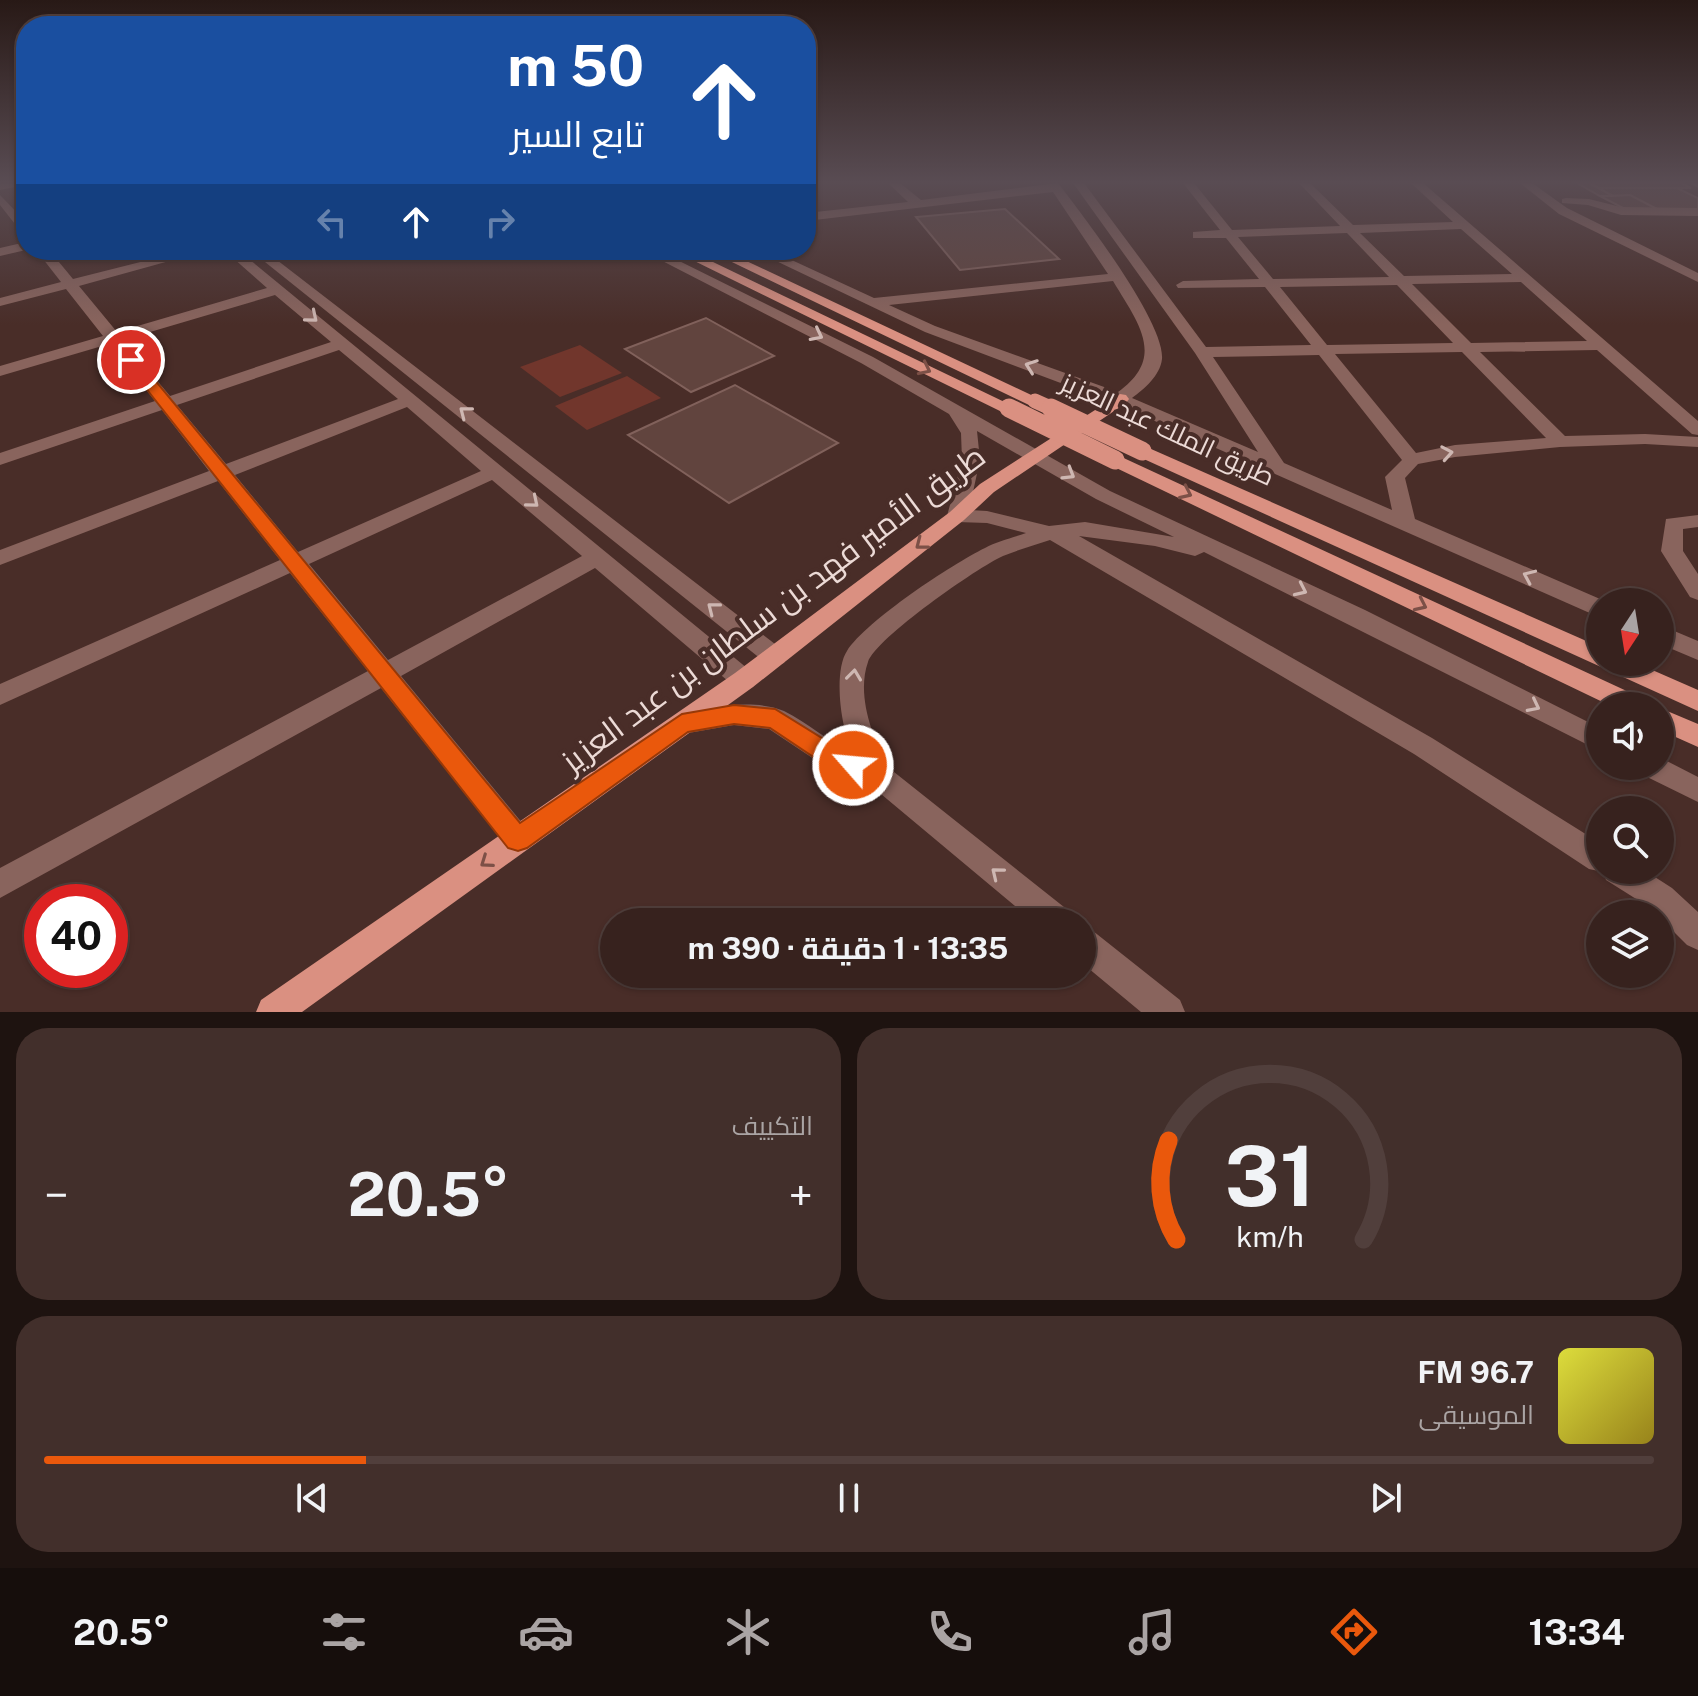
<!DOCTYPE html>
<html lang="ar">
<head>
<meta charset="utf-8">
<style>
  :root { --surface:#37221e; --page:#422f2b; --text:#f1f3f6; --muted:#aaa4a4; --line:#513f3c; --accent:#ea580c }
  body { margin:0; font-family:"Public Sans",Cairo,sans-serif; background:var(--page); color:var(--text); direction:rtl; height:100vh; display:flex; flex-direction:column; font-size:30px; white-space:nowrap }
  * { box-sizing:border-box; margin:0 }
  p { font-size:26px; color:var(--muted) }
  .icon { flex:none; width:44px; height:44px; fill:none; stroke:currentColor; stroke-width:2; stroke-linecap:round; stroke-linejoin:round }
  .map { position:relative; height:1012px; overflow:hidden; direction:ltr }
  .side { display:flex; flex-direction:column; gap:16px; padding:16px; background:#1e1310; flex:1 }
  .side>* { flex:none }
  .guide { position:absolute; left:16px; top:16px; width:800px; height:244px; border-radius:32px; box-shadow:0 2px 6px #0004,0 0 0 2px var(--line); direction:rtl; background:#1a4fa0; color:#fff; overflow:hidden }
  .needle { width:52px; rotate:192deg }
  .buttons { position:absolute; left:1586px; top:588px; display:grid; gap:16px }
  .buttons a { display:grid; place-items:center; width:88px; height:88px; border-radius:50%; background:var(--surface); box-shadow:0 2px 6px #0004,0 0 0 2px var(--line); font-size:40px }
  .speed { position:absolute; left:24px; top:884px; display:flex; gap:16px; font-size:40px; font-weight:700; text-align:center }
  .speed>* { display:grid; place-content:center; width:104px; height:104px; border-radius:50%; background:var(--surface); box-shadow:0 2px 6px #0004,0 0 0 2px var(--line); line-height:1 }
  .speed .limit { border:12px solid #d22; background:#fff; color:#111 }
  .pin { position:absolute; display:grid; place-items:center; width:68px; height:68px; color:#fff; margin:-34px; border:4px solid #fff; border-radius:50%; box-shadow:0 2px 8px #0007 }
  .me { position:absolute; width:88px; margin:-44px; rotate:297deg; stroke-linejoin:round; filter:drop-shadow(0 0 6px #0008) }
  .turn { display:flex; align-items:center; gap:28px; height:168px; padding:0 40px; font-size:36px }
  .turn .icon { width:104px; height:104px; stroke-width:2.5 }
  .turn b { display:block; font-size:56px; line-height:68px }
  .lanes { display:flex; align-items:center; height:76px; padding:0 40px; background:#0003; justify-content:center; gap:40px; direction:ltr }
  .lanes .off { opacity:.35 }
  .big { font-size:60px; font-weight:700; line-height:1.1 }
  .side .tile { flex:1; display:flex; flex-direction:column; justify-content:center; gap:12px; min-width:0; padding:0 28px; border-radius:32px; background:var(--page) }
  .side .dial { align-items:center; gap:0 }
  .dial svg { height:208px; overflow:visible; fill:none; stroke:var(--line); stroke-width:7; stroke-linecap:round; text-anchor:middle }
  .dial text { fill:var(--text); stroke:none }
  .song { display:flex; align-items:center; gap:24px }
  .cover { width:96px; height:96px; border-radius:12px; background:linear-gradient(135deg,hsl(60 70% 55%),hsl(50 70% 35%)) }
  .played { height:8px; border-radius:4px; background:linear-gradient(90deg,var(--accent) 20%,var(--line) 20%) }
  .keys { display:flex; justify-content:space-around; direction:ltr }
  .heat { display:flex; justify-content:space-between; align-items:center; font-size:44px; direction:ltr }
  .side .tiles { flex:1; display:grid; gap:16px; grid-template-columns:1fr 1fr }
  .tile:last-child { grid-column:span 2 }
  .trip { position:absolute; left:600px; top:908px; width:496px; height:80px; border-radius:40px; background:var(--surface); box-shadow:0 2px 6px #0004,0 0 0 2px var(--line); font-weight:700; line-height:80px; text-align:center; direction:rtl }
  .tabs { display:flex; height:128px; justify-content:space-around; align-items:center; background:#160e0c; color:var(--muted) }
  .tabs .icon { width:56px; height:56px }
  .tabs .current { color:var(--accent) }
  .tabs b { font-size:36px; color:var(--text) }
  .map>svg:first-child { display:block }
  .green { fill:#71362c }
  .building { fill:#61443e; stroke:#81615b; stroke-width:2 }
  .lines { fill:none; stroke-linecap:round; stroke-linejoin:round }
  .minor { fill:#89645d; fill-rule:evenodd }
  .major { fill:#da9081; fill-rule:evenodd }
  .major-bridge-far1 { stroke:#da9081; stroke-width:15 }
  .major-bridge { stroke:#da9081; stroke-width:19 }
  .oneway { stroke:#ceb7b2 }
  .oneway2 { stroke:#7c5047 }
  .route { fill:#ea580c; stroke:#983908; stroke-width:2 }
  .labels { text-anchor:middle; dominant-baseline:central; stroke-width:8; stroke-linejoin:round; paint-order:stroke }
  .street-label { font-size:26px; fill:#ecdad6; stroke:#492d28 }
  .near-street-label { font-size:32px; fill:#ecdad6; stroke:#492d28 }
</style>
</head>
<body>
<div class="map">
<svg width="1698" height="1012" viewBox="0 0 1698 1012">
  <rect width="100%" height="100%" fill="#492d28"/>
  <path class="green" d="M580,345L622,373L560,397L520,367Z
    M627,376L661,398L587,430L555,406Z"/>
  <path class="building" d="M1577,183H1589L1613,196H1600Z
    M1589,183H1681L1691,188H1599Z
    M1599,188H1677L1698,198V209H1657L1630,195L1613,196Z
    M1630,195L1657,209H1625L1600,196Z
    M1005,209L1059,259L960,270L916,217Z
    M706,318L774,356L691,392L625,349Z
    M735,385L838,443L729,503L628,435Z"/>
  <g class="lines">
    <path class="minor" d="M26,183L25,185L0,190V184Z
      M888,183H900L921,200L1058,183C1082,214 1165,322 1162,359C1160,376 1144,389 1132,398L1258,452L1195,353L1073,183H1084L1206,347L1311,345L1265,287L1178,288L1176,285L1183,281L1259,279L1226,238H1193V232L1220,230L1183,183H1194L1232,230L1340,226L1299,183H1310L1353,225L1453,222L1411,183H1423L1698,421V435L1692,434L1597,350L1480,352L1565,436L1645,434L1698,437V447L1645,444L1560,447L1455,457L1418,464L1405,478L1415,519L1607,602H1600V616L1592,614L1114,403L925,332L753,250H770L874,298L1108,274L1053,192L806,221V213L908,202ZM1461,229L1512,274L1404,276L1360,233ZM1347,233L1389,277L1273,279L1238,237ZM1113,281C1138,323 1167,357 1118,392L935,326L889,305ZM1521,282L1587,341L1471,343L1412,284ZM1397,285L1453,343L1327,345L1280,287ZM1462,352L1546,438L1455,445L1416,453L1335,354ZM1319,355L1402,460L1385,477L1392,510L1284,463L1213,357Z
      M1520,183H1532L1567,208L1698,273V282L1559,214Z
      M1689,183H1698V188Z
      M0,195L26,222V234L22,233L0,205Z
      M1566,198L1589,199L1621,207L1698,208V216L1621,215L1588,205L1562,203V199Z
      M26,242V250L0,256V248Z
      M36,250H49L73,279L188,250H209L79,286L117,332L267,288L224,250H238L753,673L756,680L753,687L744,689L735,687L595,568L401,676L528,830L533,839L528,848L518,852L508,848L381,688L0,898V868L368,671L290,573L0,705V684L280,560L218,481L0,565V550L209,471L162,410L0,465V453L155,401L109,344L0,376V366L103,336L66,289L0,306V298L61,282ZM275,295L331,342L170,396L123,340ZM339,350L398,399L226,464L177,405ZM407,407L481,471L298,552L235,475ZM492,480L582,556L388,660L309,564Z
      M250,250H264L784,651L787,657L784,663L775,666L766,663Z
      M641,250H657L873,357L1110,491L1365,610L1600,728V751L1204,552L1195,556L1155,546L1079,536L1432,738L1600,843V870H1644L1672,888L1698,912V950L1687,945L1660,918V914L1606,880L1603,872L1589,869L1414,754L1050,540C1034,545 1018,550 1003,556C978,567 876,638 868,662C856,696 873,739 889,768L1069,911L1074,922H1034L869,784L817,761L769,729L734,725L683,734L674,731L670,724L674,717C702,707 755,698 784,711C808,723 828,742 853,752C841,731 833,672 847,651C866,621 952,564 985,548C997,541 1012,538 1026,533L987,523L957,522L947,516L962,460L961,433L949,414L861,363ZM977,431L1096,499L1174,537L1085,522L1049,526L987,511L969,510L980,460Z
      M1698,515V527L1683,529V551L1698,574V600L1690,597L1661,551L1666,519Z
      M1660,625L1698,641V660L1660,644Z
      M1661,758L1698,777V802L1641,774L1637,766H1660Z
      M1082,926L1093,931L1180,1000L1185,1012H1141L1082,963Z"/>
    <path class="major" d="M672,250H688L1017,408L1014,412H1002Z
      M707,250H723L1044,401L1041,405H1029Z
      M1120,394L1126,395L1129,399L1126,403L994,492L964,520L753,687L302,1012H256L261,1000L735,673L950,512L980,484Z
      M1142,445L1600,647V662H1634L1698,690V711L1135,455L1133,451L1135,447Z
      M1115,454L1644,699L1648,706H1611L1108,464L1106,460Z
      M1660,708L1698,724V747L1660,730Z"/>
    <path class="major-bridge-far1" d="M1035,401L1055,410
      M1008,408L1013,410"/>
    <path class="major-bridge" d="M1009,408L1115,460
      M1051,408L1142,451"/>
  </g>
  <defs><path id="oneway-chevron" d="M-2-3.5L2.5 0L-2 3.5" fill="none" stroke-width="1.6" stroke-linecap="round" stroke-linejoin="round" transform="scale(2)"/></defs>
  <g class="oneway">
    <use href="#oneway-chevron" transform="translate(312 317) rotate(40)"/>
    <use href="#oneway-chevron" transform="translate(817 335) rotate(27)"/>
    <use href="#oneway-chevron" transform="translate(1031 366) rotate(-160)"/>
    <use href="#oneway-chevron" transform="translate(465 412) rotate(-142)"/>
    <use href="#oneway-chevron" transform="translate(1447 453) rotate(-10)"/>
    <use href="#oneway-chevron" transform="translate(1069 474) rotate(31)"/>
    <use href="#oneway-chevron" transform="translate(533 502) rotate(40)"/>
    <use href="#oneway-chevron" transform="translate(1529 576) rotate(-156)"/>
    <use href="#oneway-chevron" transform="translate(1301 590) rotate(25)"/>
    <use href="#oneway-chevron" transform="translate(713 608) rotate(-142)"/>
    <use href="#oneway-chevron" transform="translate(854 675) rotate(-83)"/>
    <use href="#oneway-chevron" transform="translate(1534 706) rotate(27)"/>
    <use href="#oneway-chevron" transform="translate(997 873) rotate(-141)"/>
  </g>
  <g class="oneway2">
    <use href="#oneway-chevron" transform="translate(925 369) rotate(26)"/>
    <use href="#oneway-chevron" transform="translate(1186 493) rotate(25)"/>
    <use href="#oneway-chevron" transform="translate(921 544) rotate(142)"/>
    <use href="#oneway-chevron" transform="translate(1421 605) rotate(25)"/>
    <use href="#oneway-chevron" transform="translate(486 862) rotate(145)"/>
  </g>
  <linearGradient id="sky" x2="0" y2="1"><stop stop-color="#281916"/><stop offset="0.56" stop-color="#594c53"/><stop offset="1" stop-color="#594c53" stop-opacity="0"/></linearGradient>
  <rect width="1698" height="325" fill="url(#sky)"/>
  <path class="route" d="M131,355L136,357L520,823L682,714L734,705L775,709L835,746L861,757L865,765L861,772L853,775L818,760L770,728L734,724L688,732L527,848L518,851L508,848L126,363V357Z"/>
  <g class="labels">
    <g class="street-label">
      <text transform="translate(1168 429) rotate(25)">طريق الملك عبد العزيز</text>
    </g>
    <g class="near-street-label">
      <text transform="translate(773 608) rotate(-37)">طريق الأمير فهد بن سلطان بن عبد العزيز</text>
    </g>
  </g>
</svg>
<div class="buttons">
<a><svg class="needle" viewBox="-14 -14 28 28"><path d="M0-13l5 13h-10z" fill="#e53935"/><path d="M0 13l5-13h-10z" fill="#aaa4a4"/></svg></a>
<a><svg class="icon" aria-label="sound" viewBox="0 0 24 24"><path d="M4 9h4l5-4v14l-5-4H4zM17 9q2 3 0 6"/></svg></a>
<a><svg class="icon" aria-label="search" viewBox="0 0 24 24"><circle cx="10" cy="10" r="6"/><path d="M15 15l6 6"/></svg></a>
<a><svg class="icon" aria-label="layers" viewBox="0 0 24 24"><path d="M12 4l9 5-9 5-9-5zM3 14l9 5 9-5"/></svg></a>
</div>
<div class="speed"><div class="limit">40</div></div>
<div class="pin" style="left:131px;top:360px;background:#d93025"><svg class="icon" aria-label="arrive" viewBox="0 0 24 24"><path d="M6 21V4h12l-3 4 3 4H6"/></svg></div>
<svg class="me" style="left:853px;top:765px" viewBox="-20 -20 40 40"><circle r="17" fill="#ea580c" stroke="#fff" stroke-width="3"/><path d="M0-11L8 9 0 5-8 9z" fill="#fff"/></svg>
<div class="trip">13:35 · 1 دقيقة · 390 m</div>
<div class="guide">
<div class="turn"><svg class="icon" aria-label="ahead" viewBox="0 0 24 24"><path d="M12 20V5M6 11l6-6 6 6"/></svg><div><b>50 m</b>تابع السير</div></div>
<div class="lanes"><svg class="icon off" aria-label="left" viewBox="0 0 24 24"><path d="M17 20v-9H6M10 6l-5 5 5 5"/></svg><svg class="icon" aria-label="ahead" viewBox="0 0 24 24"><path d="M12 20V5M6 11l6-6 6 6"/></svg><svg class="icon off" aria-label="right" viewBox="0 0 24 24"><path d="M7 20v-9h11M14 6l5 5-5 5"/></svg></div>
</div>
</div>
<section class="side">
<div class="tiles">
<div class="tile dial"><svg viewBox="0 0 100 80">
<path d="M14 69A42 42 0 1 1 86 69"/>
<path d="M14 69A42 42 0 0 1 11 31" stroke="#ea580c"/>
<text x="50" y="56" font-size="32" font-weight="700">31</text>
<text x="50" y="72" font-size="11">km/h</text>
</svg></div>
<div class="tile"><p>التكييف</p>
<div class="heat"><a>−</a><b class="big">20.5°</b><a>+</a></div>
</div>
<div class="tile">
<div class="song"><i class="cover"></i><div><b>96.7 FM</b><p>الموسيقى</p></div></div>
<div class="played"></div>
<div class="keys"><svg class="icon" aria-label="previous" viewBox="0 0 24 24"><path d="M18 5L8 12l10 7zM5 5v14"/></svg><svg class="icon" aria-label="pause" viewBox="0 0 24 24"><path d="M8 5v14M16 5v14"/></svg><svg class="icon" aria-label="next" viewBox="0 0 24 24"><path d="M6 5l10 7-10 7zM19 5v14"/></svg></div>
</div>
</div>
</section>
<nav class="tabs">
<b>13:34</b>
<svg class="icon current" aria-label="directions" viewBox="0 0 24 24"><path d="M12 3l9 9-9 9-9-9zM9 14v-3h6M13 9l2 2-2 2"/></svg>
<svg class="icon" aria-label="music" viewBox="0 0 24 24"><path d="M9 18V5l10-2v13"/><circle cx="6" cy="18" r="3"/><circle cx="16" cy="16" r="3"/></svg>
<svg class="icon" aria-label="phone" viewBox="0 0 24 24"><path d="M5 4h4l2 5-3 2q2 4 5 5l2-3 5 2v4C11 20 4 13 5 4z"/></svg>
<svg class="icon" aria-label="climate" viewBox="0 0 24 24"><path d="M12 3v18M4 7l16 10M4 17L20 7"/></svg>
<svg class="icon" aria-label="car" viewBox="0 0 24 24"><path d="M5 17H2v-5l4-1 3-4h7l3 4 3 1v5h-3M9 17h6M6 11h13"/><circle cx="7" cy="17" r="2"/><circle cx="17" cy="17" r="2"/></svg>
<svg class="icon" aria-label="filters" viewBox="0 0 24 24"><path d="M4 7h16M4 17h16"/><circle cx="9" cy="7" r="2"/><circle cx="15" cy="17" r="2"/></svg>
<b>20.5°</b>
</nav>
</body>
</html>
